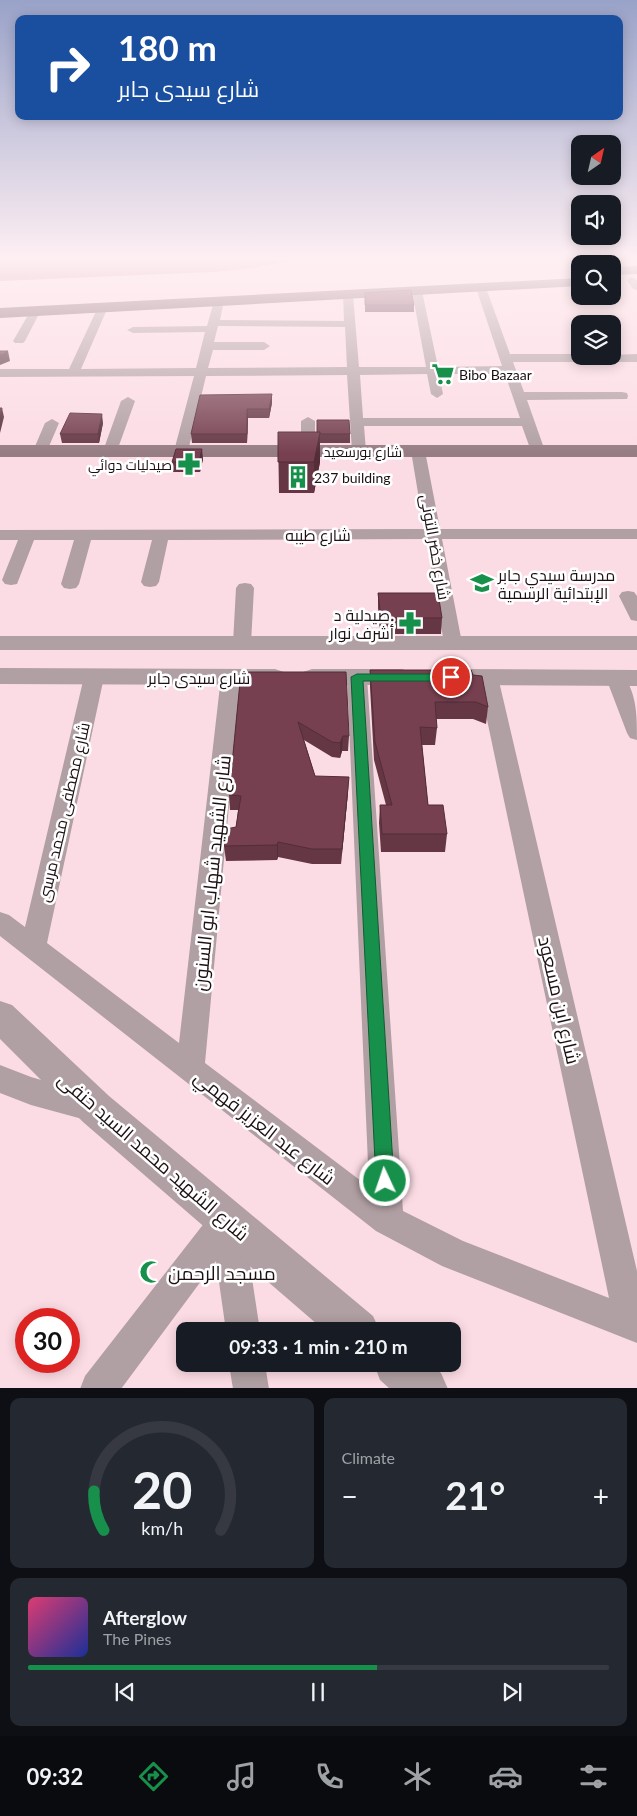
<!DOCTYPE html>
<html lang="en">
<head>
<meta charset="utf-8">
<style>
  :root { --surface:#171b24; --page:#242831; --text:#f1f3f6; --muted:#9ea1a6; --line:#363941; --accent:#17904b }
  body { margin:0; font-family:Lato,Cairo,sans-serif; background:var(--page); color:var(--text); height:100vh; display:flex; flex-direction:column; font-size:19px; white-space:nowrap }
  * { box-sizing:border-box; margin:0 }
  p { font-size:16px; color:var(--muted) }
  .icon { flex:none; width:28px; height:28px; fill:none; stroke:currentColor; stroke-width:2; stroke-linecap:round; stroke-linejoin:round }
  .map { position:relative; height:1388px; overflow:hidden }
  .sheet { display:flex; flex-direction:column; gap:10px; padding:10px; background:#0d0f14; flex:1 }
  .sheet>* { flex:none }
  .guide { position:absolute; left:15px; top:15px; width:608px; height:105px; border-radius:10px; box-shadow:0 2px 12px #0003; background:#1a4fa0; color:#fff; overflow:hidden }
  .needle { width:32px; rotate:34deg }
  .buttons { position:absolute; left:571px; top:135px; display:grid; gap:10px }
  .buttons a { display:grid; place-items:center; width:50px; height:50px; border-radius:10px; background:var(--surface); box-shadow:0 2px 12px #0003; font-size:25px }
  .speed { position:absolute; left:15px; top:1308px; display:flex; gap:10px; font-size:25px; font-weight:700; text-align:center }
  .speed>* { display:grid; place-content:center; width:65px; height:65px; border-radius:50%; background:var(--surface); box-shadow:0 2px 12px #0003; line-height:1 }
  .speed .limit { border:8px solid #d22; background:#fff; color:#111 }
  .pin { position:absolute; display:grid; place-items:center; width:42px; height:42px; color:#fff; margin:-21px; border:2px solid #fff; border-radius:50%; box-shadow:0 1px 5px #0007 }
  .me { position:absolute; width:55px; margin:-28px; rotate:357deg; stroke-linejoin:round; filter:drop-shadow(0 0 4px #0008) }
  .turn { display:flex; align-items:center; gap:18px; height:105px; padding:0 20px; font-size:22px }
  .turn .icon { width:65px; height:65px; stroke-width:2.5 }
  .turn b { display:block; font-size:35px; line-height:42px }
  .big { font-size:38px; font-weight:700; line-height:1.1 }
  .sheet .widget { flex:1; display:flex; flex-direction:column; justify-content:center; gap:8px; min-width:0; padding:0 18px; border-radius:10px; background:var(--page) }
  .sheet .dial { align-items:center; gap:0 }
  .dial svg { height:130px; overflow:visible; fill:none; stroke:var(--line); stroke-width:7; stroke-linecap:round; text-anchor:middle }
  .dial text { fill:var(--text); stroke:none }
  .song { display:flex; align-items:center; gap:15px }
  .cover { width:60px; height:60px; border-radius:8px; background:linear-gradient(135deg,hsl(340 70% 55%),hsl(230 70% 35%)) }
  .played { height:5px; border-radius:2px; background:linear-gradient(90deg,var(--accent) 60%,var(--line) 60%) }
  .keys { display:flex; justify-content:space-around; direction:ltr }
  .heat { display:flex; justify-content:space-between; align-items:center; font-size:28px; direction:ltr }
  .sheet .tiles { flex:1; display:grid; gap:10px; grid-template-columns:1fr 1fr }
  .widget:last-child { grid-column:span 2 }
  .trip { position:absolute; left:176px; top:1322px; width:285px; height:50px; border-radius:10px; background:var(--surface); box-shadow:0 2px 12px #0003; font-weight:700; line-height:50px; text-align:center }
  .tab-bar { display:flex; height:80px; justify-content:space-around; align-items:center; background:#090b0e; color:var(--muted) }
  .tab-bar .icon { width:35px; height:35px }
  .tab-bar .current { color:var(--accent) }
  .tab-bar b { font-size:22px; color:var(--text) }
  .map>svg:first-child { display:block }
  .water { fill:#c48898 }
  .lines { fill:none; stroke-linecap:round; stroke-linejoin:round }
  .minor { fill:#b09fa3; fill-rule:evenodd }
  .tertiary { fill:#b09fa3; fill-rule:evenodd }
  .secondary { fill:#967d83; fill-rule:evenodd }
  .trunk { fill:#7a5a62; fill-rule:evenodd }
  .wall { fill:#653745 }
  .shaded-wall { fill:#532d38 }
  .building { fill:#764050; stroke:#532d38 }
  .route { fill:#17904b; stroke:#0f5e31 }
  .labels { text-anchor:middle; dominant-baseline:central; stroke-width:5; stroke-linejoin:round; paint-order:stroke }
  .far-poi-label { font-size:14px; fill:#1d1013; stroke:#fff; text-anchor:start }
  .far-street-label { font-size:14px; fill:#1d1013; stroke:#fff }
  .street-label { font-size:16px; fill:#1d1013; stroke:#fff }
  .poi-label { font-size:16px; fill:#1d1013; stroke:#fff; text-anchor:start }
  .near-street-label { font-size:19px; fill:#1d1013; stroke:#fff }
  .near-poi-label { font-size:19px; fill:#1d1013; stroke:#fff; text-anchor:start }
</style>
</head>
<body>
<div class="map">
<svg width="637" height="1389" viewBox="0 0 637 1389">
  <rect width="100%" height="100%" fill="#fcdce4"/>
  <path class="water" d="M0,260H293L253,268L213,272L0,281Z"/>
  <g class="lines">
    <path class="minor" d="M632,277L637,280V290L633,289L627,280Z
      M481,285L486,288L510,354H580V356L637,354V362H513L524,392H622L627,393L628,396L627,399L527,400L545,451L543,454H533L531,451L522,426H364L366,451L364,454H354L352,451L347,375L206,376L188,451L186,454H176L174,451L194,376L0,377V369H69L98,307L103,304L108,307L81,369L196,368L205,332L133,333L127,330L133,327L207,326L214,301L219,298L224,301L220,320L344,321L343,295L348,292L353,295L359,367H426L412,291L417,288L422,291L438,367L502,366L476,288ZM218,326L345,327L347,367L208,368L213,350H264L270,346L264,342H214ZM427,374L431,394L437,398L443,394L439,374H505L520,418H363L360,375Z
      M36,307L41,310L25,341L23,343H15L13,341L31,310Z
      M128,397L135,401L117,451L115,454H105L103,451L121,401Z
      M308,417L315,421V451L313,454H303L301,451V421Z
      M52,419L59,423L47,451L45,454H35L33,451L45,423Z
      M418,447L423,448L425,451L440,529H637V539H442L462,643L460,647L453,649L446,647L444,643L426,539L168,540L159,582L156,586L150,587L144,586L141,582L152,540H91L79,584L76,588L70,589L64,588L61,584L74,540H34L17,584L11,585L5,584L2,580L18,540H0V530L424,529L411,451L413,448Z
      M245,583L251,584L254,588L251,643L249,647L242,649L235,647L233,643L236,588L239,584Z
      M628,591L634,592L637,596V621L631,620L619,596L622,592Z
      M94,671L101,673L104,677L47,943L179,1043L221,677L224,673L231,671L238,673L241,677L205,1063L369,1187L347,677L350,673L357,671L364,673L367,677L403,1211L463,1241L609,1298L478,677L481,673L488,671L495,673L498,677L637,1271V1343L442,1266L376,1231L0,936V912L9,915L25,927L84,677L87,673Z
      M616,672L623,674C637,695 637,715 637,740L630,738L627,733L606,678L609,674Z
      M0,1065L31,1077L96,1096L101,1106L96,1116L86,1120L31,1105L0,1093Z
      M227,1203L238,1208L243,1219L260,1331H226L216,1261L121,1389H80L85,1376L216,1208Z
      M229,1364H265L269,1389H233Z"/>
    <path class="tertiary" d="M0,636H637V650H0Z
      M0,668L275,669L284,672L287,677L284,682L275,685L0,684Z
      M312,669H402L411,672L414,677L411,682L402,685H312L303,682L300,677L303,672Z
      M447,669L637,670V686L447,685L438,682L435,677L438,672Z
      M0,1001L12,1005L109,1096L373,1316L380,1331H325L83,1122L0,1039Z
      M374,1364H430L441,1373L448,1389H390L380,1380Z"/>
    <path class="secondary" d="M0,445H637V457H0Z"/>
    <path class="trunk" d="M637,266V274L612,275V267Z
      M580,278V286L0,318V308Z"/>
  </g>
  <path class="wall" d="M365,293L414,305V312H365Z
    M272,394V403L269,418H248L247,443H192L191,434Z
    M103,423L99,443H62L60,434Z
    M278,432L350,434V443H320V462L314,493H279Z
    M203,459L200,472H173L172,462Z
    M378,593L442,618L441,634H380L378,608Z
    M370,670H471L488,707L486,724L473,719H436L437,728L435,745H422L428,805L447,834L445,852H381L379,823L380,805H386L374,760L370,687Z
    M241,672L349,736L348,751H342L340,758L332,757L304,740L315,776L348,792L341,864H312L278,857L277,860L226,861L224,846L236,827L238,810H230L229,795Z"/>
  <path class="shaded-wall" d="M8,351L10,361L0,365V355Z
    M272,394V403L269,418V409Z
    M2,408L4,417L0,433V417Z
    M247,409L248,418L247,443Z
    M102,414L103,423L99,443L98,434Z
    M320,432V462L314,493V462Z
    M202,449L203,459L200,472L199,462Z
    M343,736L342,751L340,758V743Z
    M349,777L348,792L341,864L342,849Z
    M278,842V857L277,860V845Z"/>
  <path class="building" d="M411,290L414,305H365V293Z
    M0,351H8L0,355Z
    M272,394L269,409H247V434H191L200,395Z
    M0,408H2L0,417Z
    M70,413L102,414L98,434H60Z
    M317,420H349L350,434H320V432H317Z
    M278,432H320L314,462H278Z
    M176,449H202L199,462H172Z
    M378,593H438L442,618H381Z
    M370,670H471L473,675L482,676L488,707L476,702H435L437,728L420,727L428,805H443L447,834H382L380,805H392L375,742Z
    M241,672H346L349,736H343L340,743L332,742L298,722L315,776L349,777L342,849H312L278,842L277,845L224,846L226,829L236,827L241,796L229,795Z"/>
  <linearGradient id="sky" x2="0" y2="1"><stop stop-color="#99a2c8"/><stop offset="0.57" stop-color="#feeff3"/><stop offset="1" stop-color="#feeff3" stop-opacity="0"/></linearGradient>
  <rect width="637" height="454" fill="url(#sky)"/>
  <path class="route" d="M357,674H451L456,677L451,681H363L394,1181L391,1188L385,1190L379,1188L376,1181L351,677Z"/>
  <defs>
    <symbol id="supermarket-bare" viewBox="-9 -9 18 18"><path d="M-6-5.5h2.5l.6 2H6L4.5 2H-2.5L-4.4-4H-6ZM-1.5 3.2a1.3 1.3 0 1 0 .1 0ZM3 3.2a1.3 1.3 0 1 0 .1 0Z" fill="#17904b" stroke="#fff" stroke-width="2.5" paint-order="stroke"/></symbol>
    <symbol id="pharmacy-bare" viewBox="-9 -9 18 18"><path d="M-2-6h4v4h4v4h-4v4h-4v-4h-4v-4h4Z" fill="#17904b" stroke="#fff" stroke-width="2.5" paint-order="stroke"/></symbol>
    <symbol id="building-bare" viewBox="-9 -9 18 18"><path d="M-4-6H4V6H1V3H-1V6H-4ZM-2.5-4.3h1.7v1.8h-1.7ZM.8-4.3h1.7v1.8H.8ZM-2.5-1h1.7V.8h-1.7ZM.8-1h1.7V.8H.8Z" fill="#17904b" stroke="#fff" stroke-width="2.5" paint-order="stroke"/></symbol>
    <symbol id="school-bare" viewBox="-9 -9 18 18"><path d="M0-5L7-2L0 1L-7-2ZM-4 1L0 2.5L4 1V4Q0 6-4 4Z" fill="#17904b" stroke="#fff" stroke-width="2.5" paint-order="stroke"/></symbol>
    <symbol id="mosque-bare" viewBox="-9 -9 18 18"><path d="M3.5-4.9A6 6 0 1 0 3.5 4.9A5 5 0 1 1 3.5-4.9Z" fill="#17904b" stroke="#fff" stroke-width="2.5" paint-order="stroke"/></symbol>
  </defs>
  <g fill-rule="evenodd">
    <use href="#supermarket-bare" x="427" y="358" width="32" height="32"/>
    <use href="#pharmacy-bare" x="173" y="448" width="32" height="32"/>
    <use href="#building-bare" x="282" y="461" width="32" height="32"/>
    <use href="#school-bare" x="466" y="567" width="32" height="32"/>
    <use href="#pharmacy-bare" x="394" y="607" width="32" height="32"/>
    <use href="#mosque-bare" x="135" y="1256" width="32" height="32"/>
  </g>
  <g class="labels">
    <g class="far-poi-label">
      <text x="459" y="374">Bibo Bazaar</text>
      <text x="172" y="464" text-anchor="end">صيدليات دوائي</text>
      <text x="314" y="477">237 building</text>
    </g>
    <g class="far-street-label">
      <text x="363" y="451">شارع بورسعيد</text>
    </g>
    <g class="street-label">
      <text x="318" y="534">شارع طيبه</text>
      <text transform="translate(436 547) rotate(80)">شارع خضر التونى</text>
      <text x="199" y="677">شارع سيدى جابر</text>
      <text transform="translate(63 812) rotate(-77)">شارع مصطفى محمد مرسى</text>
    </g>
    <g class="poi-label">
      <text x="498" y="574">مدرسة سيدي جابر<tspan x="498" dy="18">الإبتدائية الرسمية</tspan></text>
      <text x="394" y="614" text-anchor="end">صيدلية د.<tspan x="394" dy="18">أشرف نوار</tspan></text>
    </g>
    <g class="near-street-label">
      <text transform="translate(211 873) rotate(-84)">شارع الشهيد شهاب ابو السنون</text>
      <text transform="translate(560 1000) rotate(77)">شارع ابن مسعود</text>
      <text transform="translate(265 1127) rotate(38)">شارع عبد العزيز فهمي</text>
      <text transform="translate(154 1156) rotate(41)">شارع الشهيد محمد السيد حنفى</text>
    </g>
    <g class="near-poi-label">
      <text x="168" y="1272">مسجد الرحمن</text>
    </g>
  </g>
</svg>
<div class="buttons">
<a><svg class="needle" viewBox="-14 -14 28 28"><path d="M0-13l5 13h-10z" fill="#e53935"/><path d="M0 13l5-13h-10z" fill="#9ea1a6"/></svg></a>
<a><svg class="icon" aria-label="sound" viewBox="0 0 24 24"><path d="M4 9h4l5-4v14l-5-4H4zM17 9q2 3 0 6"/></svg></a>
<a><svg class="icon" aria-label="search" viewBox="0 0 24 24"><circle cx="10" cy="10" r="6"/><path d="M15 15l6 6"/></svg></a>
<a><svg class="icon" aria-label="layers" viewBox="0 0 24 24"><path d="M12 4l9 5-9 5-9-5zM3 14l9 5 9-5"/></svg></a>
</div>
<div class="speed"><div class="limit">30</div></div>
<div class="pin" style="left:451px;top:677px;background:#d93025"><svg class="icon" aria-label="arrive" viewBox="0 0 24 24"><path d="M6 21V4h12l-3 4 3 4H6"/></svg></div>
<svg class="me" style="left:385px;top:1181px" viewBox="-20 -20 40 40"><circle r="17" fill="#17904b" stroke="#fff" stroke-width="3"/><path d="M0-11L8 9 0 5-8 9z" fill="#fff"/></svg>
<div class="trip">09:33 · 1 min · 210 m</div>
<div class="guide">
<div class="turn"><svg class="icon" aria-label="right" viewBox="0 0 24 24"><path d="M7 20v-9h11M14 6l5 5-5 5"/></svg><div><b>180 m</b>شارع سيدى جابر</div></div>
</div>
</div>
<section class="sheet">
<div class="tiles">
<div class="widget dial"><svg viewBox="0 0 100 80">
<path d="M14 69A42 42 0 1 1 86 69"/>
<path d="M14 69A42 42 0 0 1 8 45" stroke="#17904b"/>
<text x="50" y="56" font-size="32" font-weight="700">20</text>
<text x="50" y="72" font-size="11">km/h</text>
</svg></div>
<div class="widget"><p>Climate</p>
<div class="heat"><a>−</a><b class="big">21°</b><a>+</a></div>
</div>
<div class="widget">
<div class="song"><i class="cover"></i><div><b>Afterglow</b><p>The Pines</p></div></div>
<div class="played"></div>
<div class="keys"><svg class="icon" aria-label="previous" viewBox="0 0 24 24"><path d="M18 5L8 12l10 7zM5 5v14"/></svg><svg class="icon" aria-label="pause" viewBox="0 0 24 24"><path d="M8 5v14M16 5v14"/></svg><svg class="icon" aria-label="next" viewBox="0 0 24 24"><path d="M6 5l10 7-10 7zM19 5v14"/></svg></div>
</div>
</div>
</section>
<nav class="tab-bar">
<b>09:32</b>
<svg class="icon current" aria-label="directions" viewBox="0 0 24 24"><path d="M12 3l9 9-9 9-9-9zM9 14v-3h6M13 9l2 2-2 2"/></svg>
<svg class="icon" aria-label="music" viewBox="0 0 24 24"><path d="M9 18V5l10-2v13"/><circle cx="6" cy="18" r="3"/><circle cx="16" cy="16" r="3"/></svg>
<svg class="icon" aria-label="phone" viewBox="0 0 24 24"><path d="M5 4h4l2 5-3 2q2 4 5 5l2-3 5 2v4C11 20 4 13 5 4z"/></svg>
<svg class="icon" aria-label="climate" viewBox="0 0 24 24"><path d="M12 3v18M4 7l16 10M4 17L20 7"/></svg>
<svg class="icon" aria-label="car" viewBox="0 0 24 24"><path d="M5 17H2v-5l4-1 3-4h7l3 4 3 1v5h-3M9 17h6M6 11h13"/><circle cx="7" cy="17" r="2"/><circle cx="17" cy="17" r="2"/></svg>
<svg class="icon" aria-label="filters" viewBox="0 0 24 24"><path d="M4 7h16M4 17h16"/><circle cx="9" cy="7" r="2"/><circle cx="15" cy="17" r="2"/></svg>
</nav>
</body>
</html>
